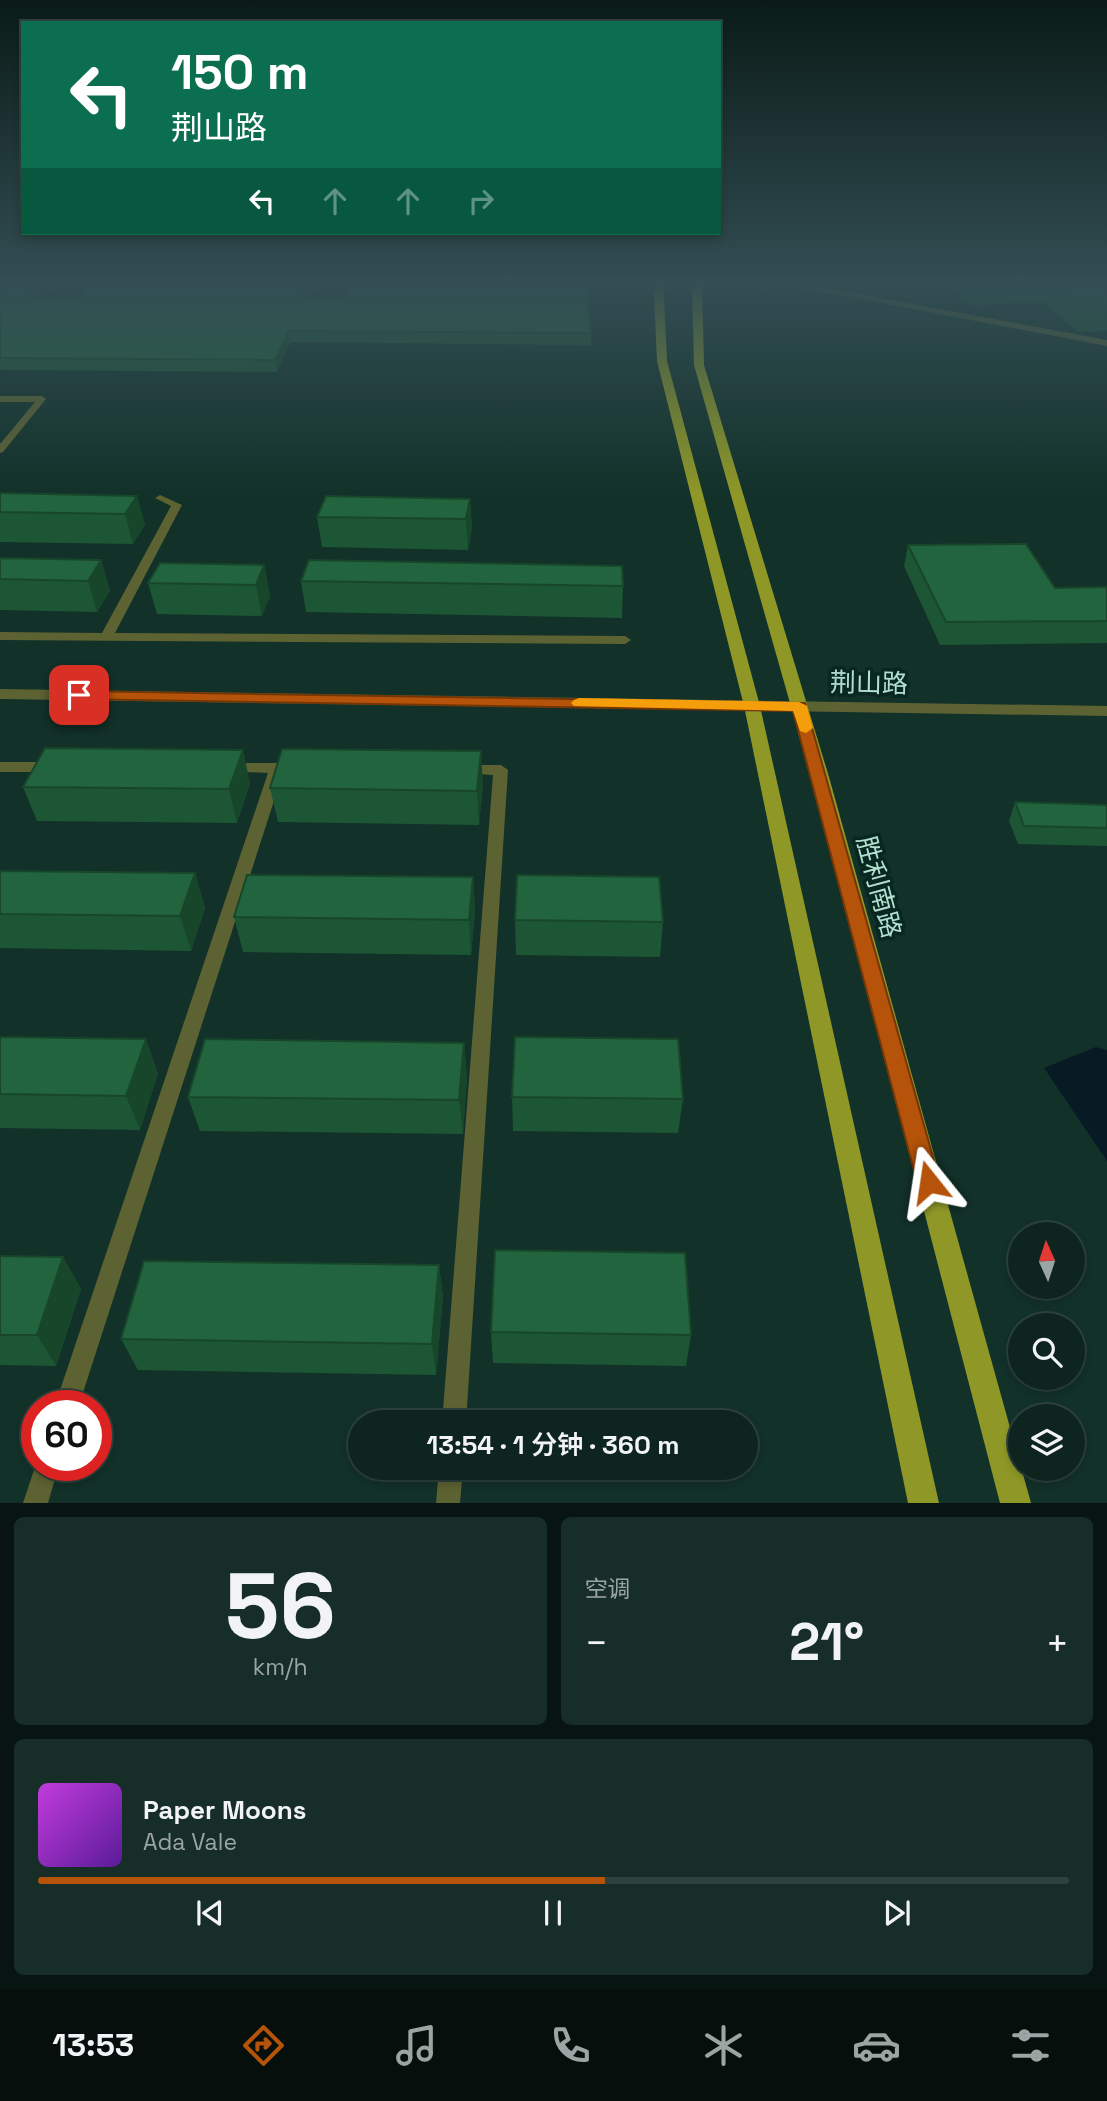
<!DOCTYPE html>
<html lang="zh">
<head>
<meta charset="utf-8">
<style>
  :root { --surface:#0e251f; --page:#172d28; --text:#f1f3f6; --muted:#9ba5a4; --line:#2e423d; --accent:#b45309 }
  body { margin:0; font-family:"Space Grotesk","Noto Sans SC",sans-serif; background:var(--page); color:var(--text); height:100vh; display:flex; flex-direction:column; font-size:26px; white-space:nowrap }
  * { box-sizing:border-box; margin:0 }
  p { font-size:23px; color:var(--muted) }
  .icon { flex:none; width:38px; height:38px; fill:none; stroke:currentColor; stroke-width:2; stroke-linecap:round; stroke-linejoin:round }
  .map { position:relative; height:1503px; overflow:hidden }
  .sheet { display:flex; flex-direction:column; gap:14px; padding:14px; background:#081411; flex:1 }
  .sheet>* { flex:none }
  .banner { position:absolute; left:21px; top:21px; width:700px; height:214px; border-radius:0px; box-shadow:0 4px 10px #0003,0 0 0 2px var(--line); background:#0b6e4f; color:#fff; overflow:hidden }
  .needle { width:46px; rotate:357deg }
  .tools { position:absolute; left:1008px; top:1222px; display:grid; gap:14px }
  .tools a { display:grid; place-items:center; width:77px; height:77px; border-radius:50%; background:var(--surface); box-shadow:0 4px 10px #0003,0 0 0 2px var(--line); font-size:35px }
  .speed { position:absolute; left:21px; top:1390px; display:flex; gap:14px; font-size:35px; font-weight:700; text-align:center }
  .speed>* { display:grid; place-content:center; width:91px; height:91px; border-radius:50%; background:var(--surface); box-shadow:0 4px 10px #0003,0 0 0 2px var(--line); line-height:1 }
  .speed .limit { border:10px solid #d22; background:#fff; color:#111 }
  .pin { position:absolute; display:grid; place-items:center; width:60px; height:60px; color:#fff; margin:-30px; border-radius:14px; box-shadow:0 4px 10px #0006 }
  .me { position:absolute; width:77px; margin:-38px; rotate:345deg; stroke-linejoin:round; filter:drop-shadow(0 0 5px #0008) }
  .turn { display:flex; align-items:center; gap:24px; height:147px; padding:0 35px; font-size:32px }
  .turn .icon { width:91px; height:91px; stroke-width:2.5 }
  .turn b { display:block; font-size:49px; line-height:60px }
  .lanes { display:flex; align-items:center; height:66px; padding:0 35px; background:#0003; justify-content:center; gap:35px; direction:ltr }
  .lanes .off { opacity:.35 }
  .big { font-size:52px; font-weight:600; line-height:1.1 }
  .sheet .widget { flex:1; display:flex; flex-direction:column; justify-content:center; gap:10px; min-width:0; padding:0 24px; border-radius:10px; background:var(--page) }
  .sheet .dial { align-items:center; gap:0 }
  .dial b { font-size:91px; line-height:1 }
  .song { display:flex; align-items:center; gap:21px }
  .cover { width:84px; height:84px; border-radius:10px; background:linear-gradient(135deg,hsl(290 70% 55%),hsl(270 70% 35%)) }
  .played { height:7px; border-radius:4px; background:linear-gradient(90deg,var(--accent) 55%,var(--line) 55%) }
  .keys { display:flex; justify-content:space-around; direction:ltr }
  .heat { display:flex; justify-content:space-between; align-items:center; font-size:38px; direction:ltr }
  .sheet .tiles { flex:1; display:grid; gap:14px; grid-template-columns:1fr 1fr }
  .widget:last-child { grid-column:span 2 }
  .trip { position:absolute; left:348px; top:1410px; width:410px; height:70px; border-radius:35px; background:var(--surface); box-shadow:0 4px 10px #0003,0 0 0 2px var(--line); font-weight:600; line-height:70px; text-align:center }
  .tab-bar { display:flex; height:112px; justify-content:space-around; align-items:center; background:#060f0c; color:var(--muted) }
  .tab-bar .icon { width:49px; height:49px }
  .tab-bar .active { color:var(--accent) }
  .tab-bar b { font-size:32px; color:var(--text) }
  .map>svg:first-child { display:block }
  .water { fill:#081b24 }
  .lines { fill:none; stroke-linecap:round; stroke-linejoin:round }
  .service { fill:#5d6232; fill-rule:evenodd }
  .tertiary { fill:#5d6232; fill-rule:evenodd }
  .primary { fill:#8f9827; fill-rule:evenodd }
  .wall { fill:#1d5634 }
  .shaded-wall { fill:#18462b }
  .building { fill:#22643d; stroke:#18462b; stroke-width:2 }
  .route { fill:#b45309; stroke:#753606; stroke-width:2 }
  .slow { fill:#f59e0b }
  .labels { text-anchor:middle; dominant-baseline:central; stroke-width:7; stroke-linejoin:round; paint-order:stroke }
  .street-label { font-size:26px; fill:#b3dfd1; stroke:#07271f }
</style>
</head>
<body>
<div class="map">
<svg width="1107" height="1503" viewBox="0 0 1107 1503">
  <rect width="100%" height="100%" fill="#123129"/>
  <path class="water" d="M1096,1047L1107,1050V1161L1044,1068Z"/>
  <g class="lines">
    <path class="service" d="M0,396H42L46,399L3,452L0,453V444L35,402H0Z
      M160,495L182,505L115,633L625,636L631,640L625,644L0,640V632L102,633L171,506L155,498Z
      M0,762H51L58,767L51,772H0Z
      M229,763H293L300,768L293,773H283L79,1405H55L268,773L224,771L222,768L224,765Z
      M464,765H501L508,770L466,1423H442L493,775L459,773L457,770Z
      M37,1461V1465H59L48,1503H23Z
      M439,1468H463L460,1503H436Z"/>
    <path class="tertiary" d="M788,285H810L1107,340V346Z
      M0,689L1107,706V716L0,699Z"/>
    <path class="primary" d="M658,285H667L664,295L667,361L760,706L939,1503H908L744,706L657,361L654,295Z
      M692,285H702L704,365L829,777L1031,1503H1000L811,777L694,365Z"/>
  </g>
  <path class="wall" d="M0,285L52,286L41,298L81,297L91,285H314L310,297L591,333V345L290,342L277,372L0,370Z
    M952,285H1107V331L1078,332L1043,302L972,305Z
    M0,493L137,496L145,525L133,544L0,542Z
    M470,499L472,528L468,550L322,547L317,517Z
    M908,545L1055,588L1107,587V643L940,645L904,566Z
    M0,558L101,560L110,591L97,612L0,610Z
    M264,565L270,596L262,616L157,614L148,583Z
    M301,581L623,586L622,618L306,612Z
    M250,783L237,823L37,821L23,787Z
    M483,785L479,825L278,822L270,788Z
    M1015,802L1107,805V846L1018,844L1009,821Z
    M0,871L195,873L205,908L191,951L0,948Z
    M473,877L475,911L471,955L243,952L234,917Z
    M515,920L663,922L660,957L516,955Z
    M0,1037L158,1073L140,1130L0,1128Z
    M464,1043L467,1077L463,1134L200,1131L188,1097Z
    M512,1097L683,1099L678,1133L513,1131Z
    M0,1256L63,1257L81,1289L56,1366L0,1365Z
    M439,1265L443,1297L436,1375L138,1370L121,1339Z
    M491,1332L691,1335L686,1366L493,1363Z"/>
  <path class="shaded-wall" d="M39,285L52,286L31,309L28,298Z
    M309,285H314L305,308L303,297Z
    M289,331L290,342L277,372L275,360Z
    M137,496L145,525L133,544L125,514Z
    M470,499L472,528L468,550L466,519Z
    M101,560L110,591L97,612L88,581Z
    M264,565L270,596L262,616L256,585Z
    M243,750L250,783L237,823L229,789Z
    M481,751L483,785L479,825L477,791Z
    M195,873L205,908L191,951L180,916Z
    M473,877L475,911L471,955L469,920Z
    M146,1039L158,1073L140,1130L126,1096Z
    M464,1043L467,1077L463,1134L459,1100Z
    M63,1257L81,1289L56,1366L37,1335Z
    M439,1265L443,1297L436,1375L432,1344Z"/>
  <path class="building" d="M0,285H39L28,298L81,297L91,285H309L303,297H346L350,285H587L591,333L289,331L275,360L0,358Z
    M1058,285H1107V307H1085Z
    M0,493L137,496L125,514L0,512Z
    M326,496L470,499L466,519L317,517Z
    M1026,544L1055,588L1107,587V621L946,622L908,545Z
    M0,558L101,560L88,581L0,579Z
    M309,560L622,566L623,586L301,581Z
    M160,563L264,565L256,585L148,583Z
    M45,748L243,750L229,789L23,787Z
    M282,749L481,751L477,791L270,788Z
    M1015,802L1107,805V828L1024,826Z
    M0,871L195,873L180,916L0,914Z
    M247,875L473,877L469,920L234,917Z
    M517,875L659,877L663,922L515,920Z
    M0,1037L146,1039L126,1096L0,1094Z
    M515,1037L678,1039L683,1099L512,1097Z
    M205,1039L464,1043L459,1100L188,1097Z
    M495,1250L685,1253L691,1335L491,1332Z
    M0,1256L63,1257L37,1335H0Z
    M144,1261L439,1265L432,1344L121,1339Z"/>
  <linearGradient id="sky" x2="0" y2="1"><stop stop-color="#0a1b17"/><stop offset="0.57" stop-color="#334e54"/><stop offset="1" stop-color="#334e54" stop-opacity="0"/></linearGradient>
  <rect width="1107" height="496" fill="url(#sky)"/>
  <path class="route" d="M79,691L805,703L940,1182L937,1190L929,1193L921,1190L917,1182L793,711L74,699L72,695L74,692Z"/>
  <path class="slow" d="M579,698L799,702L807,706L813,728L806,733L800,731L793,711L574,706L571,703L574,700Z"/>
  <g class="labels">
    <g class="street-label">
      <text transform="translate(869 683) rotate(1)">荆山路</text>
      <text transform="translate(879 887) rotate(75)">胜利南路</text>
    </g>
  </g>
</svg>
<div class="tools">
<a><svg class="needle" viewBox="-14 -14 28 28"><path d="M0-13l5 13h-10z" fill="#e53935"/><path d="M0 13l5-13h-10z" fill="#9ba5a4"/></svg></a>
<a><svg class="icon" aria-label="search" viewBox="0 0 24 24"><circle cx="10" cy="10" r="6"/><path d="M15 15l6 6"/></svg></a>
<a><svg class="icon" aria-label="layers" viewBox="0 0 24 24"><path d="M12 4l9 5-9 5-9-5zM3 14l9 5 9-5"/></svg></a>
</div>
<div class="speed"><div class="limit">60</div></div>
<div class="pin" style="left:79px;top:695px;background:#d93025"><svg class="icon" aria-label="arrive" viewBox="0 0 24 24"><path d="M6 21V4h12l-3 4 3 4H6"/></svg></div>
<svg class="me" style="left:929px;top:1182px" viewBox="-20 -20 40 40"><path d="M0-17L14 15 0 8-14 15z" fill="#b45309" stroke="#fff" stroke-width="4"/></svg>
<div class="trip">13:54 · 1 分钟 · 360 m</div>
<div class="banner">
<div class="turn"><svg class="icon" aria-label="left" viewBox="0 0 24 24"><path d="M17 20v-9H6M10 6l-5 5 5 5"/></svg><div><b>150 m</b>荆山路</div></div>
<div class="lanes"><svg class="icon" aria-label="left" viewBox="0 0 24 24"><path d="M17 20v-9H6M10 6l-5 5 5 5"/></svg><svg class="icon off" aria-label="ahead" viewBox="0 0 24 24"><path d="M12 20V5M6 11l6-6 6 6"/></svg><svg class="icon off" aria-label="ahead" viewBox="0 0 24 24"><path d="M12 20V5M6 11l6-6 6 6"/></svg><svg class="icon off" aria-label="right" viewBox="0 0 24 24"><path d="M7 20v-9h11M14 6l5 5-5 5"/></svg></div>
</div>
</div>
<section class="sheet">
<div class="tiles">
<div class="widget dial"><b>56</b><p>km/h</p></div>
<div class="widget"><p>空调</p>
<div class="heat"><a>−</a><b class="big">21°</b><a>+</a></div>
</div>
<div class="widget">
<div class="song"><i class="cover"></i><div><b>Paper Moons</b><p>Ada Vale</p></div></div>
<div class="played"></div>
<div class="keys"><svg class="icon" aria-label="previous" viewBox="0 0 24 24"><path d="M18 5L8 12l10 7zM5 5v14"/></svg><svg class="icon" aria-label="pause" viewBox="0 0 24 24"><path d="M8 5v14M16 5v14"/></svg><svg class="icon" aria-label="next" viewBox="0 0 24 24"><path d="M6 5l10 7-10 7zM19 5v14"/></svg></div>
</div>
</div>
</section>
<nav class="tab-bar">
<b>13:53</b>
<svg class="icon active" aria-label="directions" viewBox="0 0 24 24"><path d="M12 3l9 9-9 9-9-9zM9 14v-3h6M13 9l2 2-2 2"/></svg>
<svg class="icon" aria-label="music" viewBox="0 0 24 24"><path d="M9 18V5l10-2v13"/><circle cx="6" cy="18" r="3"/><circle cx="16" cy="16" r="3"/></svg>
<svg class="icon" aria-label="phone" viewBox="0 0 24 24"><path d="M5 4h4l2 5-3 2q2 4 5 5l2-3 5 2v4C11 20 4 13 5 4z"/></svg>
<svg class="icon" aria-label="climate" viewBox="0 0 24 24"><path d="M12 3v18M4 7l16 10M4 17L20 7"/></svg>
<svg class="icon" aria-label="car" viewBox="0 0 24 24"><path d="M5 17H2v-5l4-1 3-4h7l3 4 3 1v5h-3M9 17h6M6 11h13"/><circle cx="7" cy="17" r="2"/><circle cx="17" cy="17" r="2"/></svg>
<svg class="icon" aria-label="filters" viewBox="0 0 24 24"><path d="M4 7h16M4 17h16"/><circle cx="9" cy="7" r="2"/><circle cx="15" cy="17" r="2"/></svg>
</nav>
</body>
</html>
